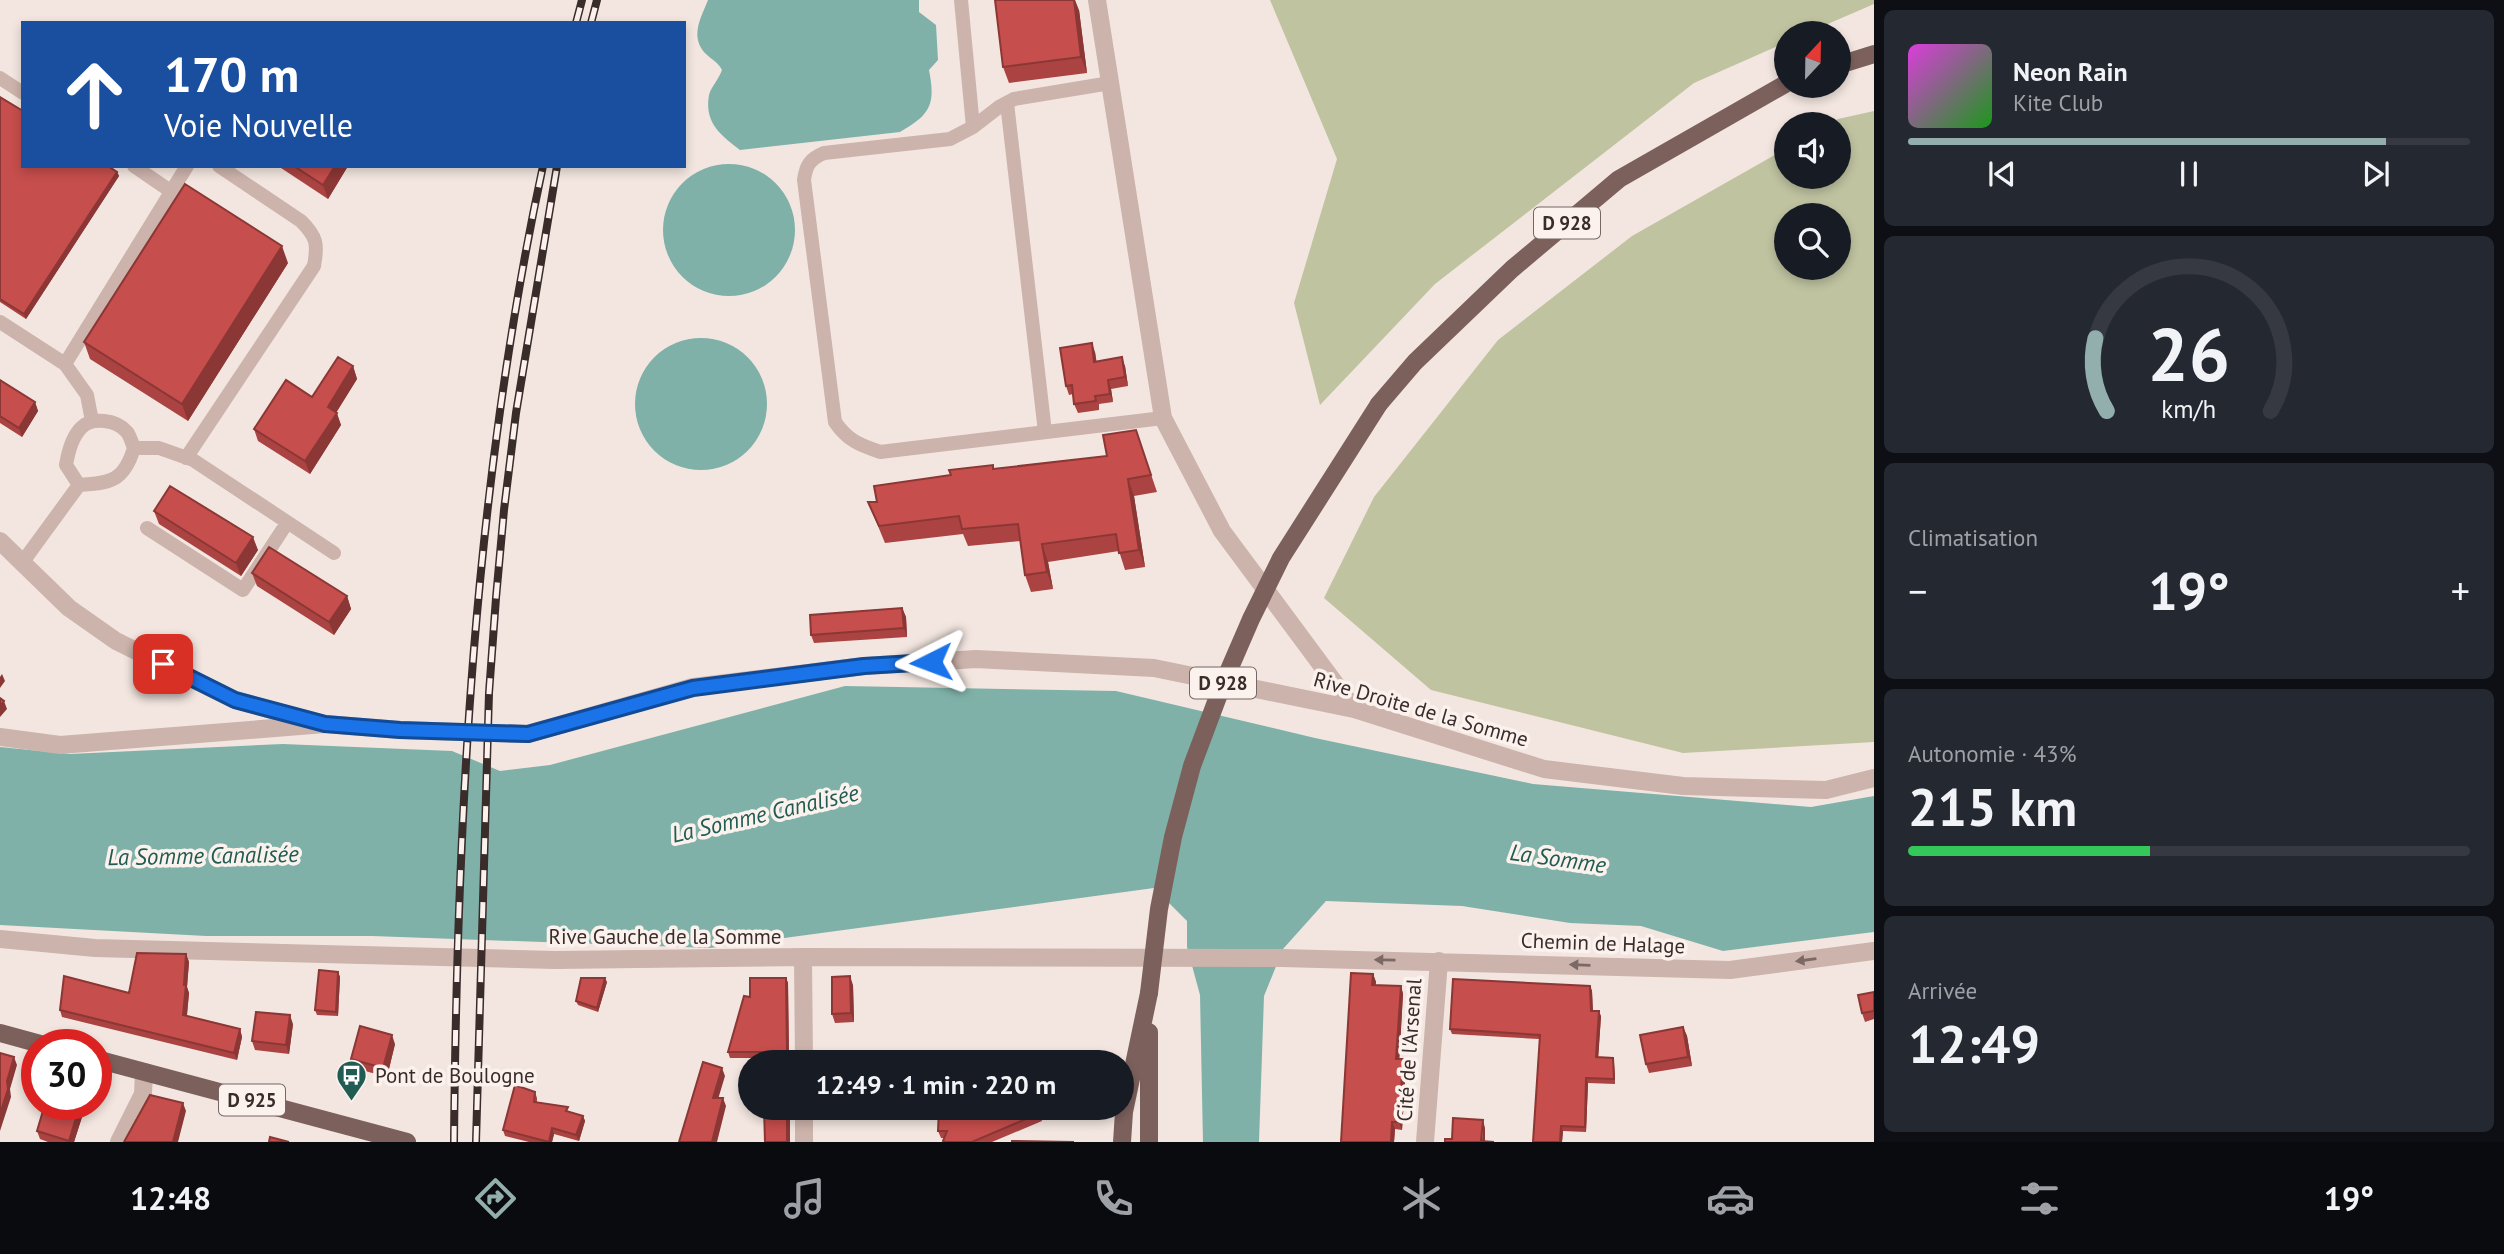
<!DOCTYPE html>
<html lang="fr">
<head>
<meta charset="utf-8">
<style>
  :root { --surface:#171b24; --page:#242831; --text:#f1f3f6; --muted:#9ea1a6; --line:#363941; --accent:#93afad }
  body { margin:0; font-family:"PT Sans",sans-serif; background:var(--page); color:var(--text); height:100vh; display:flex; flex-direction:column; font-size:26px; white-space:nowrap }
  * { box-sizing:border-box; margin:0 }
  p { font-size:23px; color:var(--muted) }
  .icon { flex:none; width:38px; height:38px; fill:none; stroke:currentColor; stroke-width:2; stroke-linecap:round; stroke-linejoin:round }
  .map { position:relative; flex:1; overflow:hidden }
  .panel { display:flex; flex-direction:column; gap:10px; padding:10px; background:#0d0f14; width:630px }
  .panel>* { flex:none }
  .guide { position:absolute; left:21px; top:21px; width:665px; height:147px; border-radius:0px; box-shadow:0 4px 10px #0003; background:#1a4fa0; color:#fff; overflow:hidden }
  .needle { width:46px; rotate:22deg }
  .fabs { position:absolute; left:1774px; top:21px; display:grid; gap:14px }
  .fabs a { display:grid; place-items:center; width:77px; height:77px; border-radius:50%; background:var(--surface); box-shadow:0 4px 10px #0003; font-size:35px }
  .speed { position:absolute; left:21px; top:1029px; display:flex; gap:14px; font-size:35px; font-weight:700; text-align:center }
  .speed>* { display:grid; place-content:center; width:91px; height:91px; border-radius:50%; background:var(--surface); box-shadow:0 4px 10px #0003; line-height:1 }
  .speed .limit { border:10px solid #d22; background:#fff; color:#111 }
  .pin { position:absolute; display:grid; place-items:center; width:60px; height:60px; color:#fff; margin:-30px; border-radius:14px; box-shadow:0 4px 10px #0006 }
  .me { position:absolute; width:77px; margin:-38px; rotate:267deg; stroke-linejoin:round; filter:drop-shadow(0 0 5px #0008) }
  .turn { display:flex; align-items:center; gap:24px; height:147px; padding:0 28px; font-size:32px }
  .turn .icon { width:91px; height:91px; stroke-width:2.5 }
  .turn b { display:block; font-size:49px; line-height:60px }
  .big { font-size:52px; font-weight:600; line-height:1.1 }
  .panel .card { flex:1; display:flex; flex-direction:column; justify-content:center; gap:10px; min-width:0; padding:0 24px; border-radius:10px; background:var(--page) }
  .panel .dial { align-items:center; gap:0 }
  .dial svg { height:182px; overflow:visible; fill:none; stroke:var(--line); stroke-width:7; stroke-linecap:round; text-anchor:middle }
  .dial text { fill:var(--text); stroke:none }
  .song { display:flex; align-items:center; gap:21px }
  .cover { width:84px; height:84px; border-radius:10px; background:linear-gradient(135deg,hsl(300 70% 55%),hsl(120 70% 35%)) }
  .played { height:7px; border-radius:4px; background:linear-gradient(90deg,var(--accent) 85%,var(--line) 85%) }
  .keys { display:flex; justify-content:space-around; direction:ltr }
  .heat { display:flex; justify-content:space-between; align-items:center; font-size:38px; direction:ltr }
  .charge { height:10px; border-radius:5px; background:linear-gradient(90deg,#34c759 43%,var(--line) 0) }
  .trip { position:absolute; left:738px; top:1050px; width:396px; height:70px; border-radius:35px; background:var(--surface); box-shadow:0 4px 10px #0003; font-weight:600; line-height:70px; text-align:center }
  .tabs { display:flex; height:112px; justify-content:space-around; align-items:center; background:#090b0e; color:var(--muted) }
  .tabs .icon { width:49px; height:49px }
  .tabs .selected { color:var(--accent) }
  .tabs b { font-size:32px; color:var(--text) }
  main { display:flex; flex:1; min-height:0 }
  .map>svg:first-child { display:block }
  .green { fill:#bfc3a0; fill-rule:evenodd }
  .water { fill:#7fb1a8 }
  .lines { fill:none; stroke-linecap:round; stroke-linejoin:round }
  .lane { stroke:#ccb3ac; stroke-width:14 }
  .street { stroke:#ccb3ac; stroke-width:18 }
  .primary { stroke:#7c605c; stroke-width:18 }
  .rail-casing { stroke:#3a2c2b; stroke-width:8 }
  .rail { stroke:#fbf2ed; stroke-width:5; stroke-dasharray:16; stroke-linecap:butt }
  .primary-bridge { stroke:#7c605c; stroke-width:18 }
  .wall { fill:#aa4341 }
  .shaded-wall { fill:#8b3735 }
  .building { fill:#c64e4c; stroke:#8b3735; stroke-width:2 }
  .oneway { fill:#7c6965 }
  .route-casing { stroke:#114b97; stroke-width:18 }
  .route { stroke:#1a73e8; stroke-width:12 }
  .labels { text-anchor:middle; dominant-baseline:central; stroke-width:7; stroke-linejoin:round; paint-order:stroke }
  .shield { fill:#fbf2ed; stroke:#746765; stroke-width:2 }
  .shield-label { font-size:19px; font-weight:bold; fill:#3a2c2b }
  .street-label { font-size:21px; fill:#3a2c2b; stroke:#fbf2ed }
  .poi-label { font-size:21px; fill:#3a2c2b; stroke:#fbf2ed; text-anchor:start }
  .water-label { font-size:23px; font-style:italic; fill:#205c53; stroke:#fbf2ed }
</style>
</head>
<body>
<main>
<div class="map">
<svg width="1874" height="1142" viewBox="0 0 1874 1142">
  <rect width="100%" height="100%" fill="#f3e6e0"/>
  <path class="green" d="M1270,0H1874V4L1807,33H1787V42L1694,83L1435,284L1320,405L1294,303L1337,159Z
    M1874,111V742L1683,753L1431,690L1324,598L1374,497L1498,340L1632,236L1787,148V177H1839V124H1829L1838,119ZM1787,215H1839V268H1787Z"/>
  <path class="water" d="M708,0H919V12L936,25L938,60L929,70C936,105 930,115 900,132L740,150C721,135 704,123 709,95C711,87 719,79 722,70C718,62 712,60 706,54C689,37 701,18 708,0Z
    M663 230a66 66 0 1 1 132 0a66 66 0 1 1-132 0Z
    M635 404a66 66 0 1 1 132 0a66 66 0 1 1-132 0Z
    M845,686L1116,691L1315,738L1533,784L1811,807L1874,796V932L1723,951L1641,926L1570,923L1462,906L1326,901L1283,949L1264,996L1259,1142H1203L1200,995L1187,947V921L1154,888L710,948L372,936H206L0,925V747L70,754L283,744L452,751L500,771L550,765Z"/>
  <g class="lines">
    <path class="lane" d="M961,0L973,127
      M0,78L23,93
      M1110,83L1014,99L999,107L973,127L950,139L824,153C810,159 806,165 804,180L835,422C848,441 860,445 880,452L1163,418
      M1007,103L1045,432
      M134,166L172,192
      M0,322L65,364
      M92,421L87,395L65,364L187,166
      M134,448H159L193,460L334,553
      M186,458L314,266C318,244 317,237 301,221L219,166
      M147,528L243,590L287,523
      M22,563L79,485C111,483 124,481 134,448C132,443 130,436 127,432C117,420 92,416 81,428C72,437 68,453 66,465L79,485"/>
    <path class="street" d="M1097,0L1163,418L1222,531L1354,709
      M0,541L69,608L116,641L235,700L315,722
      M0,737L60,745L325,724L400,730L528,734L693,687L864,666L976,659L1154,668L1354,709L1544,769L1683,786L1826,790L1874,778
      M0,939L95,948L555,960L803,957L1281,958L1730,970L1874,951
      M803,957L804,1062
      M804,1108V1142
      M119,1142L143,1094L144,1072
      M1425,1142L1439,961"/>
    <path class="primary" d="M1839,65L1874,54
      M1379,404L1415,362L1512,269L1619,179L1787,83
      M0,1033L44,1045
      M96,1059L407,1142
      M1122,1142L1124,1112L1149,993
      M1149,1142V1032"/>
    <defs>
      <path id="rail" d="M576,23L582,0
        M591,23L597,0
        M454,1142C457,815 474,487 543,166
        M476,1142L489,693L496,598L504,510L516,413L557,166"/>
    </defs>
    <use href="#rail" class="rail-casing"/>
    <use href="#rail" class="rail"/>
    <path class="primary-bridge" d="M1149,993L1159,909L1173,837L1192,766L1222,686L1251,619L1281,558L1379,404"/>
  </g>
  <path class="wall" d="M1079,10L1087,73L1009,83L1003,67Z
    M0,97L117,172L119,176L26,319L0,302Z
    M278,166H348L328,199Z
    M288,263L188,421L90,359L84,342Z
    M1095,352L1096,361L1125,366L1128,386L1111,389L1113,402L1099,404V410L1078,413L1074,404L1073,394L1069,395L1066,386Z
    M353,366L357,379L336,413L341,425L310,474L258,441L254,429L312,397Z
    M0,380L35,402L38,411L22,437L0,423Z
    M1136,430L1157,492L1134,496L1145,567L1125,570L1119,551L1048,562L1053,589L1031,592L1025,575L1020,541L968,546L963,534L885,543L868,502H877L951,475L993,465L994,469L1107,456Z
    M154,511L258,550L241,576L159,524Z
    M252,573L347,596L351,609L334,635L257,586Z
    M902,608L906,617L907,637L814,643L811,635Z
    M186,954L189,962L187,987L189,993L187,1016L240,1029L242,1037L237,1060L62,1017L60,1010L129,993Z
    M338,972L340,977L338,1016L317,1015L315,1010Z
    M1373,974L1376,982L1375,985L1401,986L1403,994L1399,1059L1406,1067L1402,1130L1395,1129L1394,1142Z
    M786,978L788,983L789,1058H730L728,1052L750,997Z
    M607,982L598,1012L578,1005L576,1001Z
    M853,985L854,1022L835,1023L832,1014Z
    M1590,986L1592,991L1593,1011L1601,1016L1598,1057L1613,1058L1614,1063L1615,1084L1588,1083L1586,1132L1563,1131L1562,1142L1539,1039L1452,1034L1450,1029Z
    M1874,992V1019L1865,1022L1862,1013Z
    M293,1024L289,1054L255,1050L252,1041Z
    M1683,1027L1687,1036L1692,1066L1649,1073L1646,1064Z
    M395,1044L387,1077L354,1068L351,1059Z
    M535,1092L537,1098V1102L583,1116L585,1121L579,1141L554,1134L552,1142H529L505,1136L503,1130Z
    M939,1108H983V1111L1040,1113L1042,1121L992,1142H943L944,1138H941L938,1131Z
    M82,1117L74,1142H48L40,1139L37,1131Z"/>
  <path class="shaded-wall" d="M1072,0H1075L1079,10L1087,73L1081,57Z
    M335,166H348L328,199L323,185Z
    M117,172L119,176L26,319L24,314Z
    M282,246L288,263L188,421L182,404Z
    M1092,343L1095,352L1098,370L1094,362Z
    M1122,357L1125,366L1128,386L1125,377Z
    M353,366L357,379L332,419L328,407Z
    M1108,380L1111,389L1113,402L1110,394Z
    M35,402L38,411L22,437L19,428Z
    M337,413L341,425L310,474L305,461Z
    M1128,479L1134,496L1145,567L1139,550Z
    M253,537L258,550L241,576L236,563Z
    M1042,544L1048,562L1053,589L1047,572Z
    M347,596L351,609L334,635L329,622Z
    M902,608L906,617L907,637L904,628Z
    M2,674L5,681L0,688V677Z
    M4,701L7,709L0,717V706Z
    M186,954L189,962L187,987L189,993L186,1023L183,1015Z
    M338,972L340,977L338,1016L336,1012Z
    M1373,974L1376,982L1375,993L1372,985Z
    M850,976L853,985L854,1022L851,1013Z
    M605,978L607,982L598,1012L597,1008Z
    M786,978L788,983L789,1058L787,1052Z
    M1401,986L1403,994L1399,1066L1396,1059Z
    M1590,986L1592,991L1593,1016L1591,1011Z
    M1599,1011L1601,1016L1598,1062L1596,1057Z
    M290,1015L293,1024L289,1054L286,1045Z
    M1683,1027L1687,1036L1692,1066L1688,1057Z
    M240,1029L242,1037L237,1060L234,1053Z
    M392,1035L395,1044L387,1077L383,1068Z
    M14,1057L17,1065L10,1089L11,1097L0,1131V1114L7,1081Z
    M1613,1058L1614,1063L1615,1084L1614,1079Z
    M1403,1059L1406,1067L1402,1130L1399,1122Z
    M722,1068L725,1076L716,1106L713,1098Z
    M1586,1078L1588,1083L1586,1132L1585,1127Z
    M723,1098L726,1106L717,1142H712Z
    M183,1103L186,1111L178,1142H173Z
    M79,1108L82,1117L74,1142H69Z
    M787,1108H790V1142H787Z
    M583,1116L585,1121L579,1141L576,1135Z
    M1483,1120L1485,1128V1142H1482Z
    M1392,1122L1395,1129L1394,1142H1391Z
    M1561,1126L1563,1131L1562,1142H1560Z
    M552,1128L554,1134L552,1142H549Z"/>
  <path class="building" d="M995,0H1074L1081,57L1003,67Z
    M0,97L23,111V166H108L117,172L24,314L0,299Z
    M294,166H335L323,185Z
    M185,184L282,246L182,404L84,342Z
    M1092,343L1094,362L1122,357L1125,377L1108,380L1110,394L1095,396L1096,401L1074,404L1072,385L1066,386L1060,348Z
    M338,357L353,366L328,407L337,413L305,461L254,429L286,380L312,397Z
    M0,380L35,402L19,428L0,416Z
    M1136,430L1151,475L1128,479L1139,550L1119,553L1116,534L1042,544L1047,572L1025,575L1018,524L962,529L959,516L879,526L868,502H877L874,486L951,475L949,470L993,465V469L1107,456L1103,435Z
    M170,486L253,537L236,563L154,511Z
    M269,547L347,596L329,622L252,573Z
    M902,608L904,628L811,635L810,615Z
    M0,698L4,701L0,706Z
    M137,953L186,954L184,985H186L183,1015L240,1029L234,1053L60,1010L64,976L129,993Z
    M319,970L338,972L336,1012L315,1010Z
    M1351,973L1373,974L1372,985L1401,986L1396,1059H1403L1399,1122H1392L1391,1142H1341Z
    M850,976L851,1013L832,1014V977Z
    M581,978H605L597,1008L576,1001Z
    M750,978H786L787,1052H728L744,996L750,997Z
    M1453,979L1590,986L1591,1011H1599L1596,1057L1613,1058L1614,1079L1586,1078L1585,1127L1561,1126L1560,1142H1533L1540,1035L1450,1029Z
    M1874,992V1011L1862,1013L1858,995Z
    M256,1012L290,1015L286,1045L252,1041Z
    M360,1026L392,1035L383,1068L351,1059Z
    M1683,1027L1688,1057L1646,1064L1640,1035Z
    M0,1053L14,1057L7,1081L8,1089L0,1114Z
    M703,1062L722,1068L713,1098H723L712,1142H679Z
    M515,1085L535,1092L534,1102L568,1107L566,1111L583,1116L576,1135L552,1128L549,1142L503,1130Z
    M150,1095L183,1103L173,1142H124Z
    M45,1104H65L79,1108L69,1141L37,1131Z
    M764,1108H787V1142H765Z
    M939,1108H980V1111L1040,1113L972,1142H946L943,1141L947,1131H938Z
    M1453,1118L1483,1120L1481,1141L1494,1142H1445V1139H1452Z
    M270,1137L289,1142H269Z
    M1012,1141L1074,1142H1012Z"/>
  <defs><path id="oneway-solid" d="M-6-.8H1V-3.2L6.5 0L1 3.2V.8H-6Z" transform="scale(1.75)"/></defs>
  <g class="oneway">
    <use href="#oneway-solid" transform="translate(1385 960) rotate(-179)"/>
    <use href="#oneway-solid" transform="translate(1806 960) rotate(172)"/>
    <use href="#oneway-solid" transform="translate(1580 965) rotate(-178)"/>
  </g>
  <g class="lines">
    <defs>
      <path id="route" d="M163,664L235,700L325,724L400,730L528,734L693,688L864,666L931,662"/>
    </defs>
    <use href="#route" class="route-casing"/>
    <use href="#route" class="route"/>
  </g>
  <defs>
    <symbol id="bus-pin" viewBox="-11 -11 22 30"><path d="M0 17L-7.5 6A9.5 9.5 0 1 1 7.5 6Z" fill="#205c53" stroke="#fbf2ed"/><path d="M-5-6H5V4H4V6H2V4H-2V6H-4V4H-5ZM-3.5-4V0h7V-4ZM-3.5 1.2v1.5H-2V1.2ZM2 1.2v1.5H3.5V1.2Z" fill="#fff"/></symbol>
  </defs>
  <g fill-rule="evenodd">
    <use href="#bus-pin" x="334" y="1058" width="35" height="47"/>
  </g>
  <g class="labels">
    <g class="shield">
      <rect x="1534" y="207.5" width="66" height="31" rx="5"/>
      <rect x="1190" y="667.5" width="66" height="31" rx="5"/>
      <rect x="219" y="1084.5" width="66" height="31" rx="5"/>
    </g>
    <g class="shield-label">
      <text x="1567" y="223">D 928</text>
      <text x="1223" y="683">D 928</text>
      <text x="252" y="1100">D 925</text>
    </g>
    <g class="street-label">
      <text transform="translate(1421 709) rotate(16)">Rive Droite de la Somme</text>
      <text x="665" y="936">Rive Gauche de la Somme</text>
      <text transform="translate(1603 943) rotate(2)">Chemin de Halage</text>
      <text transform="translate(1409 1050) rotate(-86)">Cité de l'Arsenal</text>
    </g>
    <g class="poi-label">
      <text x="375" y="1075">Pont de Boulogne</text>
    </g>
    <g class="water-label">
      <text transform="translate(765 813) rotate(-13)">La Somme Canalisée</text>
      <text transform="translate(203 855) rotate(-1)">La Somme Canalisée</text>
      <text transform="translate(1558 858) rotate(8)">La Somme</text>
    </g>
  </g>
</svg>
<div class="fabs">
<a><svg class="needle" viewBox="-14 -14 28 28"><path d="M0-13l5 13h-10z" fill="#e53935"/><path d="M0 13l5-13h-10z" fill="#9ea1a6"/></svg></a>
<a><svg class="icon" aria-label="sound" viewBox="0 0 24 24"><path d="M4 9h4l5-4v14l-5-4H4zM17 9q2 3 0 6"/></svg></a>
<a><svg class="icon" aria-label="search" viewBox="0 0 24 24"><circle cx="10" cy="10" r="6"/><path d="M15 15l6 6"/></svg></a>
</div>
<div class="speed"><div class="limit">30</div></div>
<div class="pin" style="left:163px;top:664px;background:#d93025"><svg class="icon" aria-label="arrive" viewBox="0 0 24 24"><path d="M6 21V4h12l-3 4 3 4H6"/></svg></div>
<svg class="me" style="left:931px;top:662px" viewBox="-20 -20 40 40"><path d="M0-17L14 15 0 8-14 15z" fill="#1a73e8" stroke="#fff" stroke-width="4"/></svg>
<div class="trip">12:49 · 1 min · 220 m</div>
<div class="guide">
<div class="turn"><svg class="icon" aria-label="ahead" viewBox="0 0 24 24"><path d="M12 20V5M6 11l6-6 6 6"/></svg><div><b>170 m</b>Voie Nouvelle</div></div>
</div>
</div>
<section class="panel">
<div class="card">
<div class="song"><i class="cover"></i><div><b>Neon Rain</b><p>Kite Club</p></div></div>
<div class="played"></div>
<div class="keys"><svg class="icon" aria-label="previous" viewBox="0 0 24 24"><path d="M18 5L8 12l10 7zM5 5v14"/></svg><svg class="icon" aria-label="pause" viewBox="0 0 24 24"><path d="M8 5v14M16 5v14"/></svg><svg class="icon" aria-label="next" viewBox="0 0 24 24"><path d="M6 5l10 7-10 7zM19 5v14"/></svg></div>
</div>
<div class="card dial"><svg viewBox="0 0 100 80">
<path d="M14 69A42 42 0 1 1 86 69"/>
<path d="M14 69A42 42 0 0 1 9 37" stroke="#93afad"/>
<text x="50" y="56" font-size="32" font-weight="700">26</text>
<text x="50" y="72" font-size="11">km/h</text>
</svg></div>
<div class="card"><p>Climatisation</p>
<div class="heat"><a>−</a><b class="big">19°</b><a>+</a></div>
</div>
<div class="card"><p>Autonomie · 43%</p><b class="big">215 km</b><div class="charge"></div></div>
<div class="card"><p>Arrivée</p><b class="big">12:49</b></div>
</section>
</main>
<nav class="tabs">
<b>12:48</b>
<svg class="icon selected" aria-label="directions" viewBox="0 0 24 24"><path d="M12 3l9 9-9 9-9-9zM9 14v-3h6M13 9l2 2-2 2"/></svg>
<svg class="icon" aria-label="music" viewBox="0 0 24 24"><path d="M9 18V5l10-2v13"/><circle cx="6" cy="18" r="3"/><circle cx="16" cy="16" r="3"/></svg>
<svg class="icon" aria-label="phone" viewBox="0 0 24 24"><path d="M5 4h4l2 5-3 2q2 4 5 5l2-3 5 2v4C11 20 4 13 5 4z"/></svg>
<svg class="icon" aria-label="climate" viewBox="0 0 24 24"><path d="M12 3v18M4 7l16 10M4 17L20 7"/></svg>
<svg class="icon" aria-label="car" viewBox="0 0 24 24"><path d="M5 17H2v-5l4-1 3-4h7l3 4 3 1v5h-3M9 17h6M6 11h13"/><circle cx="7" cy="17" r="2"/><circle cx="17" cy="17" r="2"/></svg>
<svg class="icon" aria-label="filters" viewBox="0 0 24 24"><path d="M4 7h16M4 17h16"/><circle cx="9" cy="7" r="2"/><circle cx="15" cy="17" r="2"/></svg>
<b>19°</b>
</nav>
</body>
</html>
